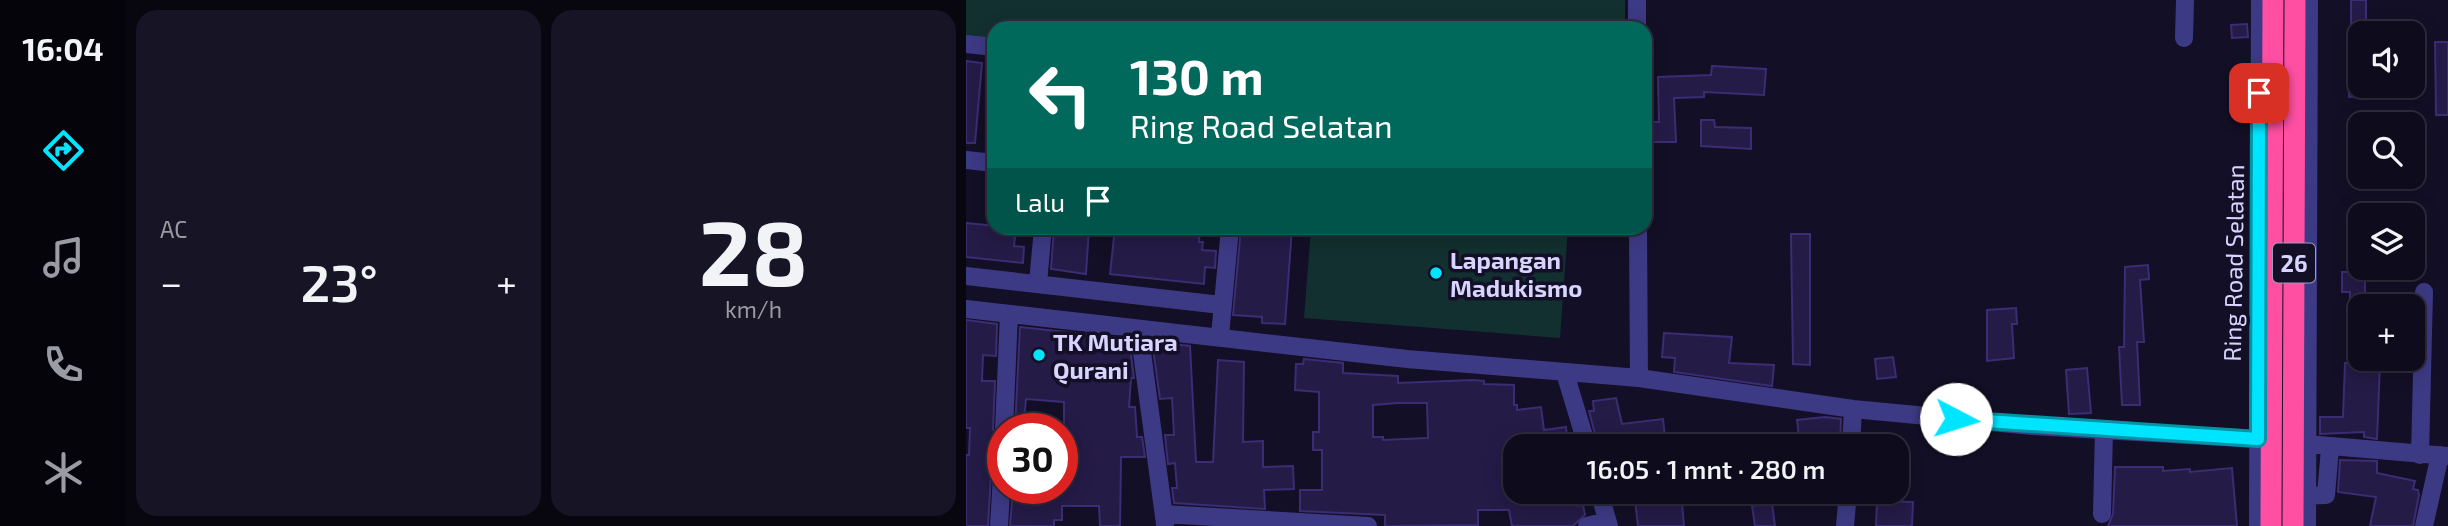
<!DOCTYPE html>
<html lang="id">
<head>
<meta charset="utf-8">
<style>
  :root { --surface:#0e0b1c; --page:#171425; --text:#f1f3f6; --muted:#9b9ba3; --line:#2e2b3b; --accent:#00e5ff }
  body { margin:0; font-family:"Exo 2",sans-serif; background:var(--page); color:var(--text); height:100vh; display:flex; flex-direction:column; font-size:26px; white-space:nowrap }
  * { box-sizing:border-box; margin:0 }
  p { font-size:23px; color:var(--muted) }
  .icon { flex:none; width:38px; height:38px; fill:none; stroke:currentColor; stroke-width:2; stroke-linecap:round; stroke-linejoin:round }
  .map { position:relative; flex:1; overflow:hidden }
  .panel { display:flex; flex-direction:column; gap:10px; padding:10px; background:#08060f; width:840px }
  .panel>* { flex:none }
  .guide { position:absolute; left:21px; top:21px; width:665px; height:214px; border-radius:21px; box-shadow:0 4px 18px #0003,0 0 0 2px var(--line); background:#00695c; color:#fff; overflow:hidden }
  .tools { position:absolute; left:1382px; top:21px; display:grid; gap:14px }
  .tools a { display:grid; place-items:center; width:77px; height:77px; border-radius:14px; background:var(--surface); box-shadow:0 4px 18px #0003,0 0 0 2px var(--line); font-size:35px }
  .speed { position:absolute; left:21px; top:413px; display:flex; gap:14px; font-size:35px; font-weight:700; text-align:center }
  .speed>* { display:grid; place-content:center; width:91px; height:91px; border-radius:50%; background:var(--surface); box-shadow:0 4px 18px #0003,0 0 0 2px var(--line); line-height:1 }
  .speed .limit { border:10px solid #d22; background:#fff; color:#111 }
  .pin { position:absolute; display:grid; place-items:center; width:60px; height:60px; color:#fff; margin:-30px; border-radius:14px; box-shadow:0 4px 10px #0006 }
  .me { position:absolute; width:77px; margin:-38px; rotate:95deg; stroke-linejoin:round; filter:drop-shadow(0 0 5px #0008) }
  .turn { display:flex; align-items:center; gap:24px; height:147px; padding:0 28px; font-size:32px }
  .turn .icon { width:91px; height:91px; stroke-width:2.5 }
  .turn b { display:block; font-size:49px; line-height:60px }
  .then { display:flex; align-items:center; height:66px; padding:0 28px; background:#0003; gap:14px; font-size:26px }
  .big { font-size:52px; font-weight:600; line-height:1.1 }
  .panel .widget { flex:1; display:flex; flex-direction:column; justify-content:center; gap:10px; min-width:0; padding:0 24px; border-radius:21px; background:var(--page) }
  .panel .dial { align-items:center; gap:0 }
  .dial b { font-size:91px; line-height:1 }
  .heat { display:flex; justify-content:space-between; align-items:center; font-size:38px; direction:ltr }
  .panel .tiles { flex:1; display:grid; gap:10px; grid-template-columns:repeat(2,1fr) }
  .trip { position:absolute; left:537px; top:434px; width:406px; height:70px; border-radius:21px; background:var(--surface); box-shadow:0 4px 18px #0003,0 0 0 2px var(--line); font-weight:600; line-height:70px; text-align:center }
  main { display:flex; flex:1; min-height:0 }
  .tab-bar { display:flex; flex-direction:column; width:126px; justify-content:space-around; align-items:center; background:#06040b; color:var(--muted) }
  .tab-bar .icon { width:49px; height:49px }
  .tab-bar .active { color:var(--accent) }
  .tab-bar b { font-size:32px; color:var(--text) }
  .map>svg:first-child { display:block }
  .green { fill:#12302f }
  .building { fill:#241b47; stroke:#3b2d73; stroke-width:2; fill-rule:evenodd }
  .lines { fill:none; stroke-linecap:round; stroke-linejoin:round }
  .minor { stroke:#3d3a85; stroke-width:18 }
  .highway { stroke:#ff4fa3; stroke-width:21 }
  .route-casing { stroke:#0095a6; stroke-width:18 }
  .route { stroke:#00e5ff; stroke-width:12 }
  .poi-dot { fill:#00e5ff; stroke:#130f26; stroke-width:2.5 }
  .labels { text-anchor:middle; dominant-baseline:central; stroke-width:7; stroke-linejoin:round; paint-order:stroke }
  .shield { fill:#130f26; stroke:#9e99be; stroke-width:2 }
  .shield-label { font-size:23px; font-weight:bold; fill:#d9d4ff }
  .poi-label { font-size:24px; font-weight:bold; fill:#d9d4ff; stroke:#130f26; text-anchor:start }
  .street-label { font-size:24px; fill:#d9d4ff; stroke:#130f26 }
</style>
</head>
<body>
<main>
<nav class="tab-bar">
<b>16:04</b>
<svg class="icon active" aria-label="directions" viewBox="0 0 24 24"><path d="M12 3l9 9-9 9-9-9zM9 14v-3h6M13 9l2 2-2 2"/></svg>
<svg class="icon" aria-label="music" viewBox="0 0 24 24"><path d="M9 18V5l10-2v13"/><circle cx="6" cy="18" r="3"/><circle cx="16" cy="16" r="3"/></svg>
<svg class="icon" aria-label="phone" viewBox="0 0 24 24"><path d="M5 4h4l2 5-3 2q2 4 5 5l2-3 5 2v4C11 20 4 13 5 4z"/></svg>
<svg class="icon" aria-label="climate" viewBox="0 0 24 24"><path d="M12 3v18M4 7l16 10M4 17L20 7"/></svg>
</nav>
<section class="panel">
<div class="tiles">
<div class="widget"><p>AC</p>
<div class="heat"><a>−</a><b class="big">23°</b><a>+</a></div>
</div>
<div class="widget dial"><b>28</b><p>km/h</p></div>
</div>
</section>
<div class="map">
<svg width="1482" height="526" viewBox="0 0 1482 526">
  <rect width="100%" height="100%" fill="#130f26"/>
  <path class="green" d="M0,0H659V28H28V39L0,36Z
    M345,228H602L594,338L338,318Z"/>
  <path class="building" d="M1385,0H1400V32H1385Z
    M1281,24L1282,37L1266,38L1265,25Z
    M1469,42H1482V115H1470Z
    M0,61L16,63L9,143H0Z
    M746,66L800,69L798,95L738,92V97L708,98L710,142H687V122H693L692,77L745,75Z
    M1382,67H1395V96L1383,97Z
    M735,120H748L749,127L785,128V149L735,146Z
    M0,223L50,228L48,246L58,247L57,263L0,257Z
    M88,228H123L120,274L85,269Z
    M149,228H234L233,242H237L236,250L250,251L249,268L239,267L238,284L144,274Z
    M275,228H326L319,324L296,323V317L267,315Z
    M825,234H844V365L827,364Z
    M1182,265L1183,279L1174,280L1178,342H1171L1174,405H1156L1153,347H1158L1159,267Z
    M1376,272H1399V306H1384V292H1376Z
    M1050,308L1051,324H1046L1048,358L1021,361V310Z
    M0,320L31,324L30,356L17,355L16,381H29L27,429L33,439L32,449L26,458L22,526H0V455H3L4,428H0Z
    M54,327L163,339L168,378H165L163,407H169L171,437H176L179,457H155L154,526H134L133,506H96V520H88V526H44L47,488H98V402L60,399L57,429H49Z
    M698,333L766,337L763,363L808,365L806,386L708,372L709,358L696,357Z
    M186,342L224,346L230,462H247L252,360L278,362L277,442L297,441V467L327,466L328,489L298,490L299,509L208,503L206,488H211L209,463L202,464L199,435H208L206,398L194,399Z
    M927,357L930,377L911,379L909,359Z
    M338,359L377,363V373L432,376V383L507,380L518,381V384L548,385V405H551V410L575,407L578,430L600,427L602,446H548V493L606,492L611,506L617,505L619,515L607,526H546L543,510H512V525L419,526V515L334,511V490H356V450H347V432H353V392L329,390L330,364H337ZM432,403H461L462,438L417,440V437H407V405Z
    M1400,359H1413L1414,363L1411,439L1398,437V432L1354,434V417H1377L1379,363H1400Z
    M1121,368L1125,413L1103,414L1100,370Z
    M650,398L656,424L697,419L700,446H632L623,411H628L627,401Z
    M859,417L875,419L874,446H834L831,420Z
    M1374,460L1411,461V473L1449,481L1447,489L1452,490L1453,495L1447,526H1404L1410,497L1372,492Z
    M1149,467H1197V471L1224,469V472L1266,468L1271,526H1142L1147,514Z
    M668,492H715L718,526H672Z
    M911,501L947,502L946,526H910Z
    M806,503L809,526H789L786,506Z"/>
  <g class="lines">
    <path class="minor" d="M671,0V28
      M1218,38L1219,0
      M0,44L28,47
      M0,160L28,163
      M672,228L673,378
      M0,276L255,305
      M72,283L77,228
      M0,309L441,359L673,378L887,409L1067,426L1292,439
      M173,330L199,524
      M254,336L264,228
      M599,373L621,446
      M38,429L43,314
      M1341,444L1482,456
      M885,446L887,409
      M1454,455L1458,292
      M633,492L643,526
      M1331,496L1360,495L1364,448
      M198,514L402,526
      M1136,514L1138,430
      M33,526L37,459
      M621,526L641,521
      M879,526L882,492
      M1292,526L1294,0
      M1341,526L1343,0
      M1458,526L1474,455"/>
    <path class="highway" d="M1305,526L1307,0
      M1327,526L1329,0"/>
  </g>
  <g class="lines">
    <defs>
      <path id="route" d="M990,419L1292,439L1293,93"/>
    </defs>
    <use href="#route" class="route-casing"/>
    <use href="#route" class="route"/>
  </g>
  <g class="poi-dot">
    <circle cx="470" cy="273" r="7"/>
    <circle cx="73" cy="355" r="7"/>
  </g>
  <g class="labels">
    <rect class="shield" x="1307" y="243.5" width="42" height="39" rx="5"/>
    <g class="shield-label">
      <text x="1328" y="263">26</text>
    </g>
    <g class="poi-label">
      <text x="484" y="259">Lapangan<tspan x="484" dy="28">Madukismo</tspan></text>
      <text x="87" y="341">TK Mutiara<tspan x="87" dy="28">Qurani</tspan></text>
    </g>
    <g class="street-label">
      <text transform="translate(1267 263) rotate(-89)">Ring Road Selatan</text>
    </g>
  </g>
</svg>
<div class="tools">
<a><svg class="icon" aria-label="sound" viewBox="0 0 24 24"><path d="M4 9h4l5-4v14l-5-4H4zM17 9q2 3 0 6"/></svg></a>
<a><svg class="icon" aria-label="search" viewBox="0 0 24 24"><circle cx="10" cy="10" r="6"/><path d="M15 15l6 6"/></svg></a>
<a><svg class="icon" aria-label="layers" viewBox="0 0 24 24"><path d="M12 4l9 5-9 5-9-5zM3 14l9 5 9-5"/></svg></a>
<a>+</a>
</div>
<div class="speed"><div class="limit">30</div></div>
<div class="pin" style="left:1293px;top:93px;background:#d93025"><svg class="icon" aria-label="arrive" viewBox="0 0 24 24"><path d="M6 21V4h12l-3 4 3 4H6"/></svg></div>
<svg class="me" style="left:990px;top:419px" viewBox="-20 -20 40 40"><circle r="19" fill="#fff"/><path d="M0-13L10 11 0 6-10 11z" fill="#00e5ff"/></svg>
<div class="trip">16:05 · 1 mnt · 280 m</div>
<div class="guide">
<div class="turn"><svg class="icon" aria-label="left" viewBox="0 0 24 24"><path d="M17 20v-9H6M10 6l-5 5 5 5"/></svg><div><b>130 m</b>Ring Road Selatan</div></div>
<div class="then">Lalu<svg class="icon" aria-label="arrive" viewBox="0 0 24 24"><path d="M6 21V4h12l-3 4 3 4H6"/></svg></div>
</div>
</div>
</main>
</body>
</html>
